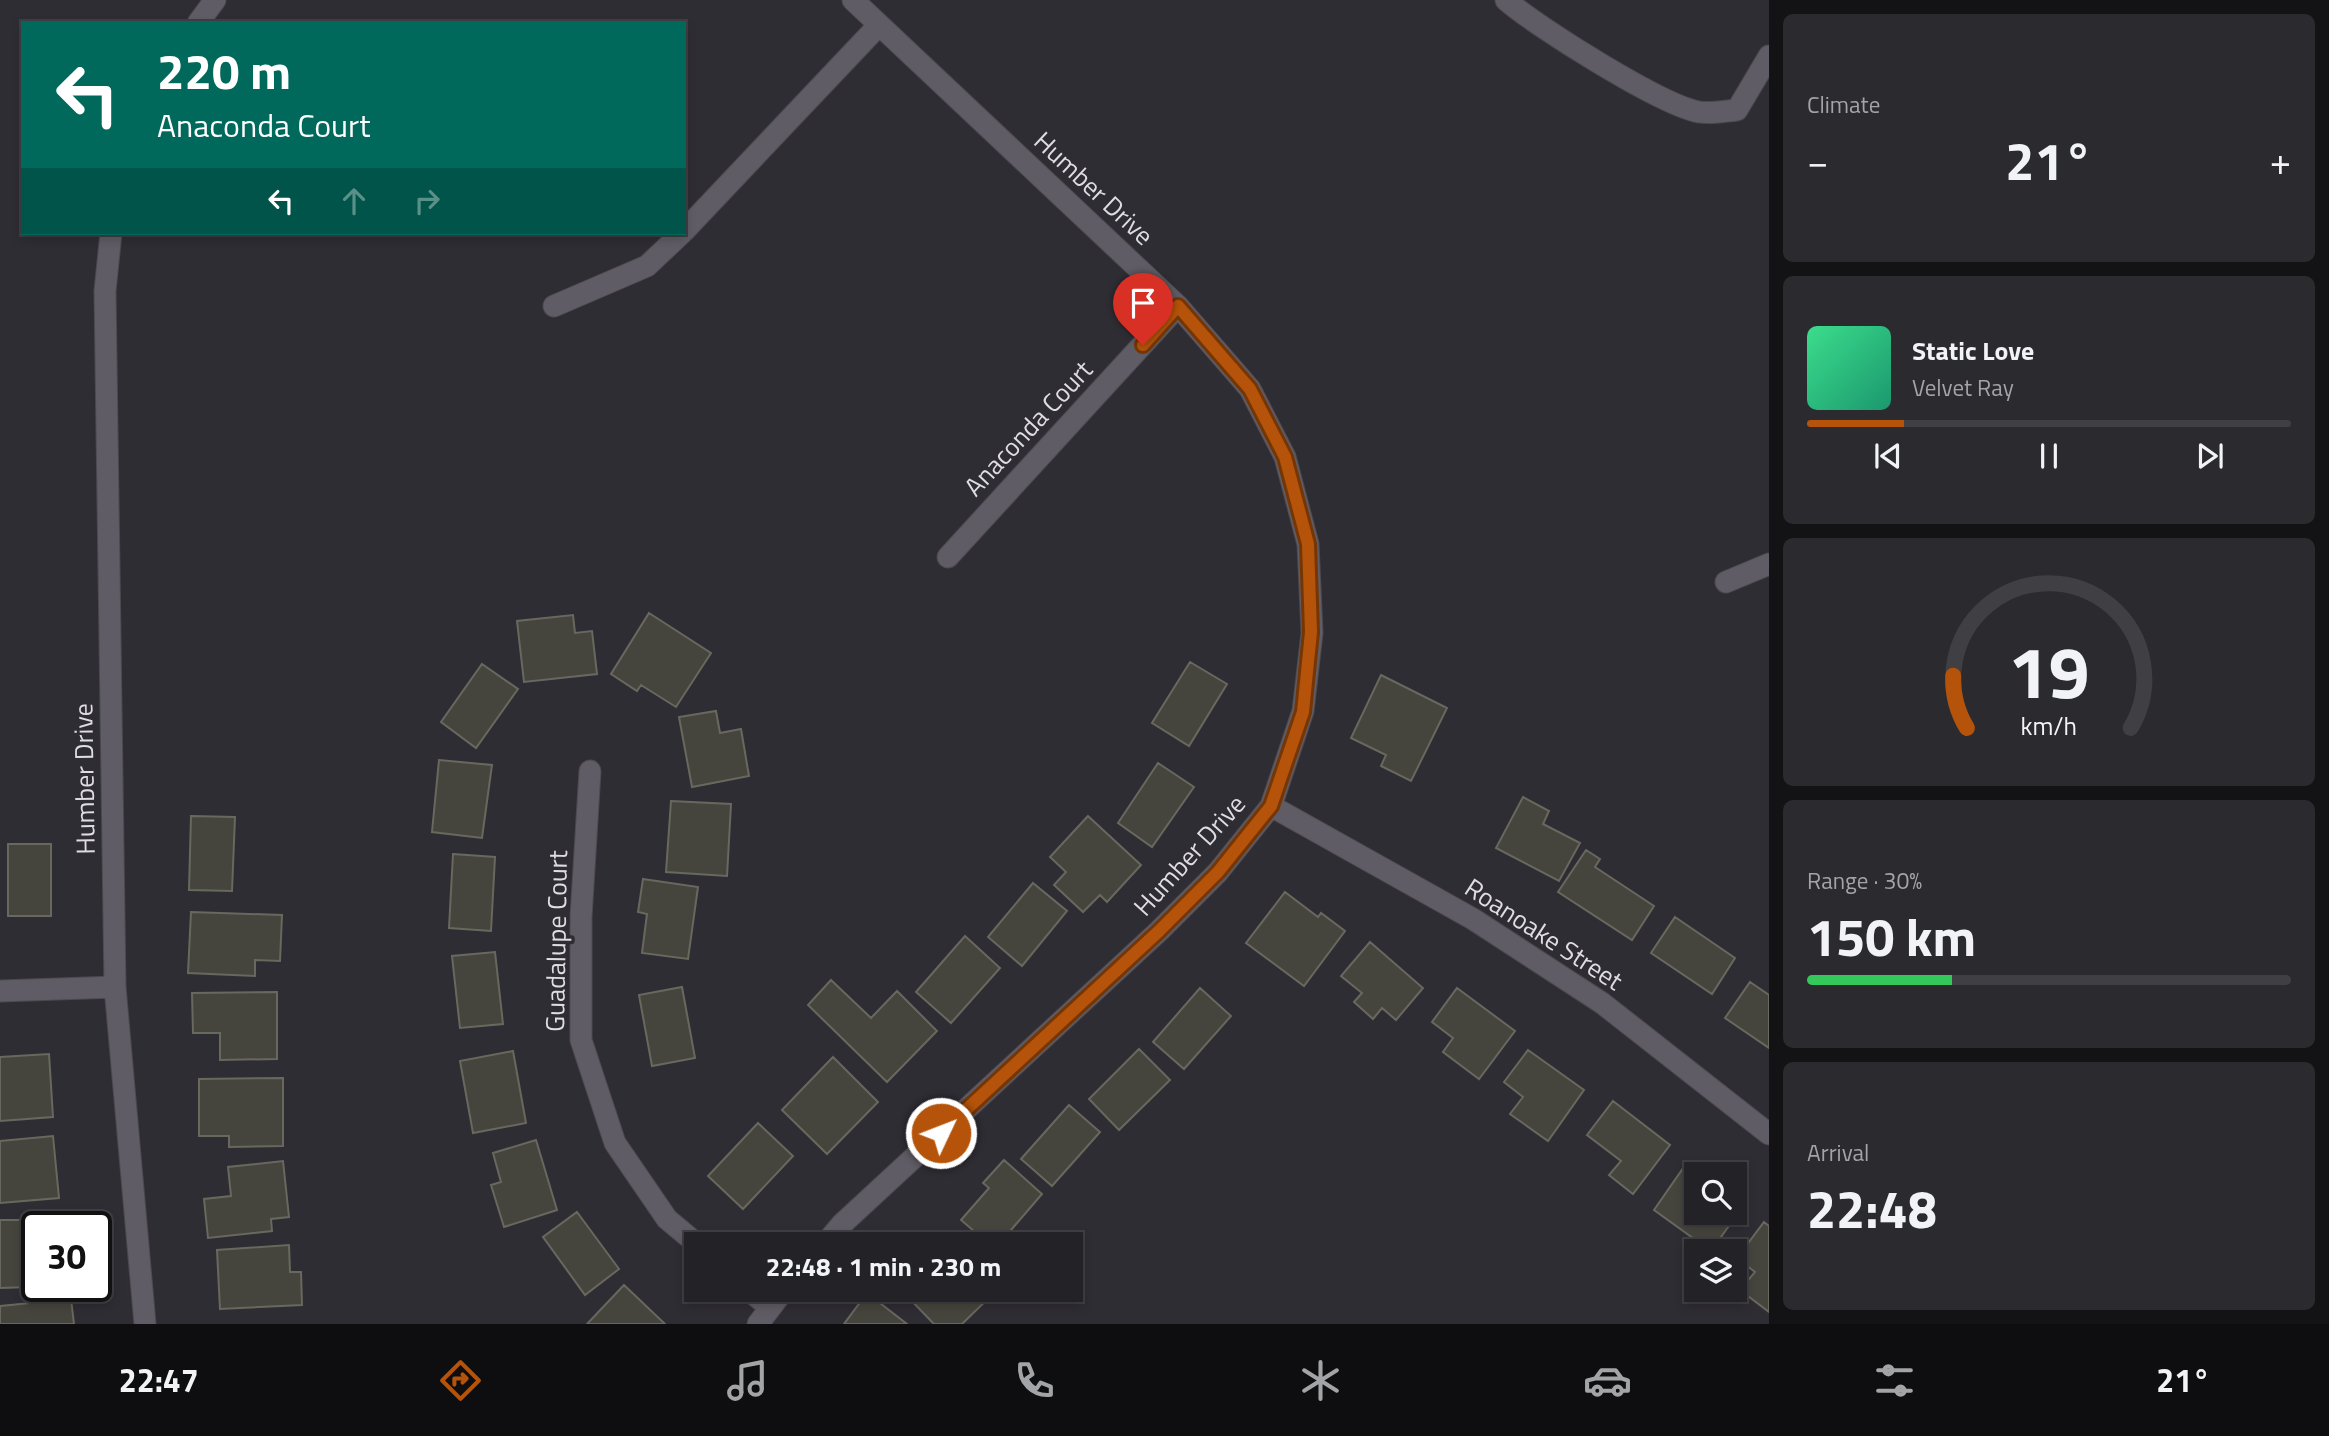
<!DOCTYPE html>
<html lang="en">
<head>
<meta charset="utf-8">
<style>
  :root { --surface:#232227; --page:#2b2a2f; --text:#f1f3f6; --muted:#a3a4a7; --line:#403f44; --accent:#b45309 }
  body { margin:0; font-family:"Titillium Web",sans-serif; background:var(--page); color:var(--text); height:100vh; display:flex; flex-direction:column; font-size:26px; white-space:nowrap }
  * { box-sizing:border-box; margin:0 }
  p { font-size:23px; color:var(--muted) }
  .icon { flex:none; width:38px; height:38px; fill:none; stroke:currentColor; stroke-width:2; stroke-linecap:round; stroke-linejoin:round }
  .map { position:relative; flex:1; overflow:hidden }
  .side { display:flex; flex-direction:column; gap:14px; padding:14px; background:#131315; width:560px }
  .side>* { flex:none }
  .guide { position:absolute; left:21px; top:21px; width:665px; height:214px; border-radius:0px; box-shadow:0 4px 10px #0003,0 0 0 2px var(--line); background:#00695c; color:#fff; overflow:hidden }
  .fabs { position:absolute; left:1684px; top:1162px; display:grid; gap:14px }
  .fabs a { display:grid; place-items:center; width:63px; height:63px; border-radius:0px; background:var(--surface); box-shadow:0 4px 10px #0003,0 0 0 2px var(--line); font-size:35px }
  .speed { position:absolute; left:21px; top:1211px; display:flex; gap:14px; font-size:35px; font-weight:700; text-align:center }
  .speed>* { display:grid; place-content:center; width:91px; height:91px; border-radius:50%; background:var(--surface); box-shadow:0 4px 10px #0003,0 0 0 2px var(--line); line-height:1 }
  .speed .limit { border:4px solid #111; border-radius:10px; background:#fff; color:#111 }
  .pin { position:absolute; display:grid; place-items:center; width:60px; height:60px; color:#fff; margin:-72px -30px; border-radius:50% 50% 50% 0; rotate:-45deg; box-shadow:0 0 7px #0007 }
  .pin .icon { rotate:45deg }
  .me { position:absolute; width:77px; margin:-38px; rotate:47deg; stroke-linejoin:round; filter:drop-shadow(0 0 5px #0008) }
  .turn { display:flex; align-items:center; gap:24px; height:147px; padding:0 21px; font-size:32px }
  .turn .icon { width:91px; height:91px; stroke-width:2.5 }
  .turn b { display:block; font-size:49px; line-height:60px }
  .lanes { display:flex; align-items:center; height:66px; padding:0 21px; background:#0003; justify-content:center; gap:35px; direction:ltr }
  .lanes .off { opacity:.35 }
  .big { font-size:52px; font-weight:700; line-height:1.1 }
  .side .widget { flex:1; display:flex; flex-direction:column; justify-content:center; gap:10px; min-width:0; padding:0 24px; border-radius:10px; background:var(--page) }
  .side .dial { align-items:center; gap:0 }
  .dial svg { height:182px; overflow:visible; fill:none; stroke:var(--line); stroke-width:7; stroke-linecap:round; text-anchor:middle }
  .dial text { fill:var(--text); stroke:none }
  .song { display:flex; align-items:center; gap:21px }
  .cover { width:84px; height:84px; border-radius:10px; background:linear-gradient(135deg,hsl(150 70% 55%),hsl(160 70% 35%)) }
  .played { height:7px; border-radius:4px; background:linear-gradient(90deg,var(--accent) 20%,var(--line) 20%) }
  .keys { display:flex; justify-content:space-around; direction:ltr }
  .heat { display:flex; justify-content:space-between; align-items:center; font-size:38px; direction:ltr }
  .charge { height:10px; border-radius:5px; background:linear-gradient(90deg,#34c759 30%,var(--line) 0) }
  .trip { position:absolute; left:684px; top:1232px; width:399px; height:70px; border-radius:0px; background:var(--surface); box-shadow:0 4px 10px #0003,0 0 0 2px var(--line); font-weight:700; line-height:70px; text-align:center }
  .dock { display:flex; height:112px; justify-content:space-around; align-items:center; background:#0e0e10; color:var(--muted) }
  .dock .icon { width:49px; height:49px }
  .dock .on { color:var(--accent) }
  .dock b { font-size:32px; color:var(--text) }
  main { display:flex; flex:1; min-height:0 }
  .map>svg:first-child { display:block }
  .building { fill:#46453d; stroke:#68685f; stroke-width:2 }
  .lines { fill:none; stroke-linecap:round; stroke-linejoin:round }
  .minor-casing { stroke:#4c494f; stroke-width:23 }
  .minor { stroke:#605c65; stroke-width:21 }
  .route-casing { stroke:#753606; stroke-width:18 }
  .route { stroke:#b45309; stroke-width:12 }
  .labels { text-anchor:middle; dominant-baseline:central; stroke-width:7; stroke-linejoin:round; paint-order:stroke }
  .street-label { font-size:26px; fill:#dfdde2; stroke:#2f2d34 }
</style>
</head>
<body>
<main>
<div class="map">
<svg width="1769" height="1324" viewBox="0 0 1769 1324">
  <rect width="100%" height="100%" fill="#2f2d34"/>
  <path class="building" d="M649,613L711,653L676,707L641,685L637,691L611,674Z
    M573,615L575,633L592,631L597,674L524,682L517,621Z
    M1190,662L1227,684L1189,746L1152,723Z
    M482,664L518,689L476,748L441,722Z
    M1381,675L1447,708L1411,781L1381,766L1386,755L1351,738Z
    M716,711L720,733L741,729L749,776L692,787L679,717Z
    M439,760L492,765L482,838L432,832Z
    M1158,763L1194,787L1152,847L1118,823Z
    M1523,797L1549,811L1543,824L1580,843L1559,881L1496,848Z
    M671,801L731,804L727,876L666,872Z
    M191,816L235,817L232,891L189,890Z
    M1088,816L1141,865L1107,902L1100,895L1083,912L1054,885L1066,872L1050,857Z
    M8,844H51V916H8Z
    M1586,850L1600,859L1595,867L1654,906L1632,940L1558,892Z
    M453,854L495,857L491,931L449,928Z
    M643,879L698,887L688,959L642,953L647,914L638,912Z
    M1033,883L1067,911L1022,966L988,937Z
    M1285,892L1318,917L1321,913L1345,931L1304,986L1246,943Z
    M191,912L282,915L280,961L255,960V976L188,973Z
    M1675,917L1735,958L1712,994L1651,953Z
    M965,936L1000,968L951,1023L916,992Z
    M1370,942L1423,988L1396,1020L1382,1008L1373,1019L1354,1002L1362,993L1341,976Z
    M495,952L503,1024L460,1028L452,956Z
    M831,980L871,1018L897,991L937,1031L887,1082L808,1005Z
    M1750,982L1769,995V1048L1725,1018Z
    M682,987L695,1058L652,1066L639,995Z
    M1200,988L1231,1016L1184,1069L1153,1042Z
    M1457,988L1515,1031L1479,1079L1443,1052L1453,1038L1432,1022Z
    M277,992V1059L220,1060V1033H193L192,993Z
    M1139,1049L1170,1080L1119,1130L1089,1099Z
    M1528,1050L1584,1090L1548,1141L1510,1114L1523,1097L1504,1082Z
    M513,1051L526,1123L473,1133L460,1061Z
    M49,1054L53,1117L0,1121V1057Z
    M833,1057L878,1102L827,1154L782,1110Z
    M283,1078V1146L229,1147V1136H199V1079Z
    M1613,1101L1670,1145L1633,1194L1609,1175L1621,1161L1587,1135Z
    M1069,1105L1100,1132L1052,1186L1021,1159Z
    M758,1123L793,1156L743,1209L708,1176Z
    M53,1136L59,1198L0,1203V1141Z
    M536,1140L557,1210L504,1227L491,1185L501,1182L493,1153Z
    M1004,1160L1042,1194L999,1244H989L961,1220L989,1188L983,1183Z
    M283,1161L289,1217L271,1219L272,1231L208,1238L204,1199L231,1196L228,1167Z
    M1686,1164L1700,1174H1696V1213H1732L1736,1216L1711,1251L1654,1210Z
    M577,1212L619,1269L585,1295L543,1237Z
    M0,1220H31L32,1246H37V1286H61L0,1288Z
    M1764,1222L1769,1226V1312L1740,1290L1755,1272L1737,1258Z
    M289,1245L290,1272H301L302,1305L220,1309L217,1250Z
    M624,1285L665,1324H587Z
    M901,1290H994L996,1291L962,1324H934Z
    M867,1293L907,1324H844Z
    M71,1299L74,1324H0V1306Z"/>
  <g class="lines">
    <defs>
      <path id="minor" d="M1506,0C1537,27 1661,105 1699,112C1711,114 1725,111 1737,110L1769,56
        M198,23L215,0
        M684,231L879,25
        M111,233L105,291L115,987L145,1324
        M554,306L647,266L682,233
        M948,557L1178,306
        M1726,582L1769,564
        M590,771L581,917V1040L615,1143L667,1219L697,1244
        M1271,806L1473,919L1602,1003L1769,1134
        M0,991L115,987
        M825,1244L842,1224L1159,931L1218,872L1271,806L1303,711L1312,633L1308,544L1285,457L1250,389L1178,306L853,0
        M749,1290L769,1307
        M758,1324L784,1290"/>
    </defs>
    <use href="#minor" class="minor-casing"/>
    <use href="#minor" class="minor"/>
  </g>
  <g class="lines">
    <defs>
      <path id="route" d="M941,1133L1159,931L1218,872L1271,806L1303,712L1311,632L1308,544L1285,457L1250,389L1178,306L1143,345"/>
    </defs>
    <use href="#route" class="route-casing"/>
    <use href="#route" class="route"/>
  </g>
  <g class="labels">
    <g class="street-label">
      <text transform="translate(1094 188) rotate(43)">Humber Drive</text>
      <text transform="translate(1028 428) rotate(-47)">Anaconda Court</text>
      <text transform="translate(84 779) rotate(-91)">Humber Drive</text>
      <text transform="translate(1189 855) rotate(-48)">Humber Drive</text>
      <text transform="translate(1544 934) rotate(33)">Roanoake Street</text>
      <text transform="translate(556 941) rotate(-89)">Guadalupe Court</text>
    </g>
  </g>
</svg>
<div class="fabs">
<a><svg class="icon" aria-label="search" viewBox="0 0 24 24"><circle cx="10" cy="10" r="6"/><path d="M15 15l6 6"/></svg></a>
<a><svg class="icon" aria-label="layers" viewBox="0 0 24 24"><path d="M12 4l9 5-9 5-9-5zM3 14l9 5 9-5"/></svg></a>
</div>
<div class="speed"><div class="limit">30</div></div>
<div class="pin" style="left:1143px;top:345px;background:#d93025"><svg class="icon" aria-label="arrive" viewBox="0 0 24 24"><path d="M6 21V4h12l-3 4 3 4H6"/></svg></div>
<svg class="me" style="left:941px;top:1133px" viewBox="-20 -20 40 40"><circle r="17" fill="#b45309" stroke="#fff" stroke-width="3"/><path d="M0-11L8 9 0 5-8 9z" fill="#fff"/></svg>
<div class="trip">22:48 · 1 min · 230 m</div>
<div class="guide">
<div class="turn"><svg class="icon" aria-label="left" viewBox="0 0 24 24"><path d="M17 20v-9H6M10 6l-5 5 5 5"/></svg><div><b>220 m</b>Anaconda Court</div></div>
<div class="lanes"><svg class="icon" aria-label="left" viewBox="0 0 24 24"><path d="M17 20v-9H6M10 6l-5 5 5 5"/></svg><svg class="icon off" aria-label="ahead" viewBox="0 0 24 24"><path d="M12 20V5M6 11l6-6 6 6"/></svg><svg class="icon off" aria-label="right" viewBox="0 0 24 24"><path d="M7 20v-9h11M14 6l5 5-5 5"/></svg></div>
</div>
</div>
<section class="side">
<div class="widget"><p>Climate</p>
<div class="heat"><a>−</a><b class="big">21°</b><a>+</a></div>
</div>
<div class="widget">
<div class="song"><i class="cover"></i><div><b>Static Love</b><p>Velvet Ray</p></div></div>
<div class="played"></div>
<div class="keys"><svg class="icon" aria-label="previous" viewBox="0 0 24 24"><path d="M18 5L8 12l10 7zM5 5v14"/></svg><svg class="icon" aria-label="pause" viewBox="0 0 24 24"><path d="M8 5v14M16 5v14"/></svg><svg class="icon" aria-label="next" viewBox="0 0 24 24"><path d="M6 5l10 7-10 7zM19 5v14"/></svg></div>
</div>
<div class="widget dial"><svg viewBox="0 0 100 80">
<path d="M14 69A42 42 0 1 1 86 69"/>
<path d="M14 69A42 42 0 0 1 8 46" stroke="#b45309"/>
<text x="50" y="56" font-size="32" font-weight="700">19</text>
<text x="50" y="72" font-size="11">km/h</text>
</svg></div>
<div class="widget"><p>Range · 30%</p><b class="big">150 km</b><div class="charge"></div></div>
<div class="widget"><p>Arrival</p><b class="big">22:48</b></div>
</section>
</main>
<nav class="dock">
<b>22:47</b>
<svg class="icon on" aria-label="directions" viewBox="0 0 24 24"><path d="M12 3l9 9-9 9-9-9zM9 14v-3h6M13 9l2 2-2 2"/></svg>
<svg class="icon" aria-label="music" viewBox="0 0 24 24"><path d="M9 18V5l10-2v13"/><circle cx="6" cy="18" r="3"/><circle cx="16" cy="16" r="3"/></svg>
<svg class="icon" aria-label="phone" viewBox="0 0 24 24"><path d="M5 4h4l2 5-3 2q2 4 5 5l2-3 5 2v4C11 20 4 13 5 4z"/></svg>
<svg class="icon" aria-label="climate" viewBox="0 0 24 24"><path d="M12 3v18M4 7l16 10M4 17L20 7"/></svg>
<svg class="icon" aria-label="car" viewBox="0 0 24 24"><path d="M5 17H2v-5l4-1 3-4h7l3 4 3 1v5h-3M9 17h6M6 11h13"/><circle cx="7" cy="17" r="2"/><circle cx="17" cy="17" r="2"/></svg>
<svg class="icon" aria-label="filters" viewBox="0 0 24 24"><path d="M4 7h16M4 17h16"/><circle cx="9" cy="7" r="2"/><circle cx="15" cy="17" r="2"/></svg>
<b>21°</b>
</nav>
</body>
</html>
